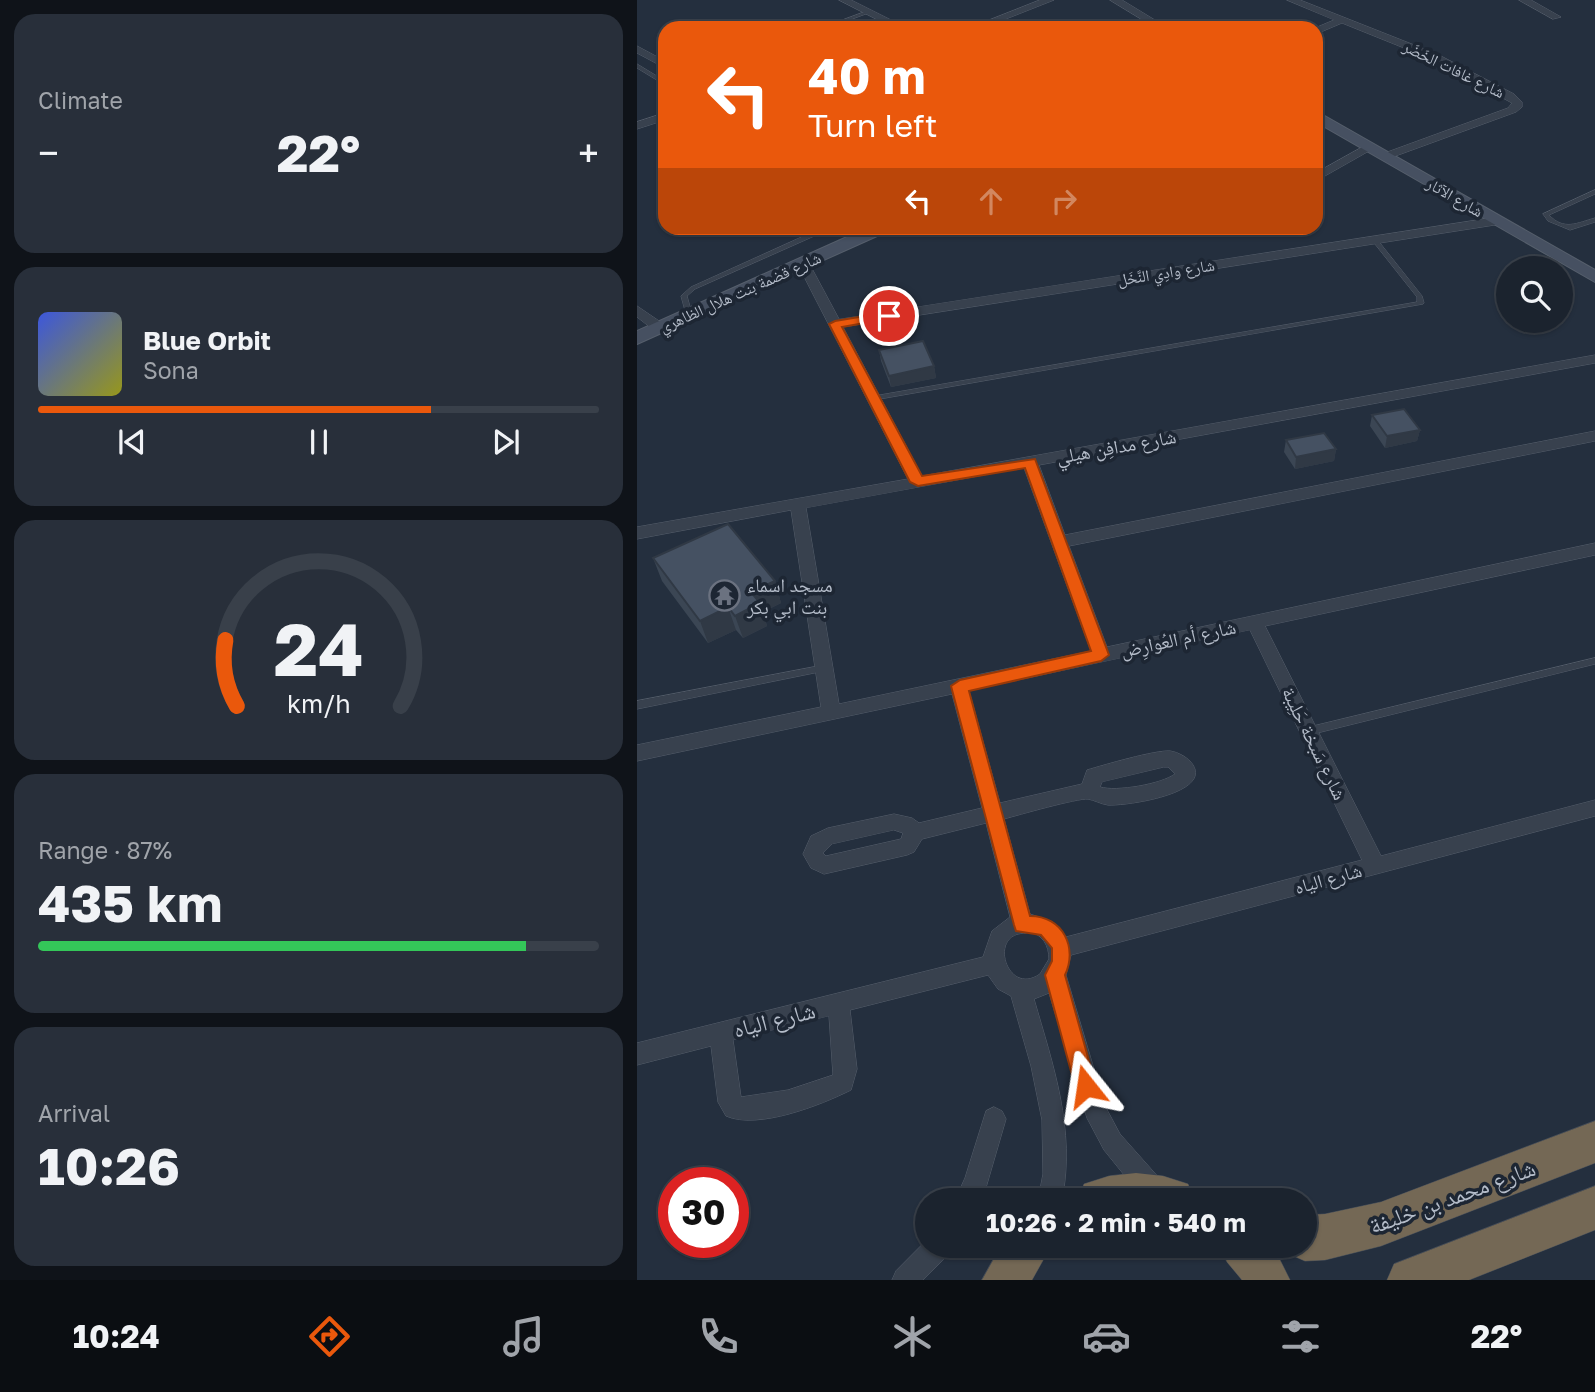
<!DOCTYPE html>
<html lang="en">
<head>
<meta charset="utf-8">
<style>
  :root { --surface:#1b232e; --page:#282f3a; --text:#f1f3f6; --muted:#a0a4aa; --line:#39404a; --accent:#ea580c }
  body { margin:0; font-family:"Golos Text","Noto Naskh Arabic",sans-serif; background:var(--page); color:var(--text); height:100vh; display:flex; flex-direction:column; font-size:26px; white-space:nowrap }
  * { box-sizing:border-box; margin:0 }
  p { font-size:23px; color:var(--muted) }
  .icon { flex:none; width:38px; height:38px; fill:none; stroke:currentColor; stroke-width:2; stroke-linecap:round; stroke-linejoin:round }
  .map { position:relative; flex:1; overflow:hidden }
  .panel { display:flex; flex-direction:column; gap:14px; padding:14px; background:#0f1319; width:637px }
  .panel>* { flex:none }
  .hud { position:absolute; left:21px; top:21px; width:665px; height:214px; border-radius:21px; box-shadow:0 2px 5px #0004,0 0 0 2px var(--line); background:#ea580c; color:#fff; overflow:hidden }
  .tools { position:absolute; left:859px; top:256px; display:grid; gap:14px }
  .tools a { display:grid; place-items:center; width:77px; height:77px; border-radius:50%; background:var(--surface); box-shadow:0 2px 5px #0004,0 0 0 2px var(--line); font-size:35px }
  .speed { position:absolute; left:21px; top:1167px; display:flex; gap:14px; font-size:35px; font-weight:700; text-align:center }
  .speed>* { display:grid; place-content:center; width:91px; height:91px; border-radius:50%; background:var(--surface); box-shadow:0 2px 5px #0004,0 0 0 2px var(--line); line-height:1 }
  .speed .limit { border:10px solid #d22; background:#fff; color:#111 }
  .pin { position:absolute; display:grid; place-items:center; width:60px; height:60px; color:#fff; margin:-30px; border:4px solid #fff; border-radius:50%; box-shadow:0 2px 7px #0007 }
  .me { position:absolute; width:77px; margin:-38px; rotate:345deg; stroke-linejoin:round; filter:drop-shadow(0 0 5px #0008) }
  .turn { display:flex; align-items:center; gap:24px; height:147px; padding:0 35px; font-size:32px }
  .turn .icon { width:91px; height:91px; stroke-width:2.5 }
  .turn b { display:block; font-size:49px; line-height:60px }
  .lanes { display:flex; align-items:center; height:66px; padding:0 35px; background:#0003; justify-content:center; gap:35px; direction:ltr }
  .lanes .off { opacity:.35 }
  .big { font-size:52px; font-weight:700; line-height:1.1 }
  .panel .tile { flex:1; display:flex; flex-direction:column; justify-content:center; gap:10px; min-width:0; padding:0 24px; border-radius:21px; background:var(--page) }
  .panel .dial { align-items:center; gap:0 }
  .dial svg { height:182px; overflow:visible; fill:none; stroke:var(--line); stroke-width:7; stroke-linecap:round; text-anchor:middle }
  .dial text { fill:var(--text); stroke:none }
  .song { display:flex; align-items:center; gap:21px }
  .cover { width:84px; height:84px; border-radius:10px; background:linear-gradient(135deg,hsl(230 70% 55%),hsl(60 70% 35%)) }
  .played { height:7px; border-radius:4px; background:linear-gradient(90deg,var(--accent) 70%,var(--line) 70%) }
  .keys { display:flex; justify-content:space-around; direction:ltr }
  .heat { display:flex; justify-content:space-between; align-items:center; font-size:38px; direction:ltr }
  .charge { height:10px; border-radius:5px; background:linear-gradient(90deg,#34c759 87%,var(--line) 0) }
  .trip { position:absolute; left:278px; top:1188px; width:402px; height:70px; border-radius:35px; background:var(--surface); box-shadow:0 2px 5px #0004,0 0 0 2px var(--line); font-weight:700; line-height:70px; text-align:center }
  .dock { display:flex; height:112px; justify-content:space-around; align-items:center; background:#0b0e12; color:var(--muted) }
  .dock .icon { width:49px; height:49px }
  .dock .current { color:var(--accent) }
  .dock b { font-size:32px; color:var(--text) }
  main { display:flex; flex:1; min-height:0 }
  .map>svg:first-child { display:block }
  .lines { fill:none; stroke-linecap:round; stroke-linejoin:round }
  .lane-casing { stroke:#565f6c; stroke-width:1 }
  .street-casing { stroke:#565f6c; stroke-width:1 }
  .secondary-casing { stroke:#565f6c; stroke-width:2 }
  .highway-casing { stroke:#434c59; stroke-width:1 }
  .lane { fill:#38414e; fill-rule:evenodd }
  .street { fill:#38414e; fill-rule:evenodd }
  .secondary { fill:#465061; fill-rule:evenodd }
  .highway { fill:#746855; fill-rule:evenodd }
  .wall { fill:#3b4654 }
  .shaded-wall { fill:#303945 }
  .building { fill:#455162; stroke:#303945; stroke-width:2 }
  .route { fill:#ea580c; stroke:#983908; stroke-width:2 }
  .labels { text-anchor:middle; dominant-baseline:central; stroke-width:7; stroke-linejoin:round; paint-order:stroke }
  .far-street-label { font-size:16px; fill:#b4bcc9; stroke:#1d2633 }
  .street-label { font-size:19px; fill:#b4bcc9; stroke:#1d2633 }
  .poi-label { font-size:19px; fill:#b4bcc9; stroke:#1d2633; text-anchor:start }
  .near-street-label { font-size:23px; fill:#b4bcc9; stroke:#1d2633 }
</style>
</head>
<body>
<main>
<section class="panel">
<div class="tile"><p>Climate</p>
<div class="heat"><a>−</a><b class="big">22°</b><a>+</a></div>
</div>
<div class="tile">
<div class="song"><i class="cover"></i><div><b>Blue Orbit</b><p>Sona</p></div></div>
<div class="played"></div>
<div class="keys"><svg class="icon" aria-label="previous" viewBox="0 0 24 24"><path d="M18 5L8 12l10 7zM5 5v14"/></svg><svg class="icon" aria-label="pause" viewBox="0 0 24 24"><path d="M8 5v14M16 5v14"/></svg><svg class="icon" aria-label="next" viewBox="0 0 24 24"><path d="M6 5l10 7-10 7zM19 5v14"/></svg></div>
</div>
<div class="tile dial"><svg viewBox="0 0 100 80">
<path d="M14 69A42 42 0 1 1 86 69"/>
<path d="M14 69A42 42 0 0 1 9 40" stroke="#ea580c"/>
<text x="50" y="56" font-size="32" font-weight="700">24</text>
<text x="50" y="72" font-size="11">km/h</text>
</svg></div>
<div class="tile"><p>Range · 87%</p><b class="big">435 km</b><div class="charge"></div></div>
<div class="tile"><p>Arrival</p><b class="big">10:26</b></div>
</section>
<div class="map">
<svg width="958" height="1280" viewBox="0 0 958 1280">
  <rect width="100%" height="100%" fill="#242f3e"/>
  <g class="lines">
    <defs>
      <path id="lane" d="M230,11L234,12L191,28H184Z
        M0,64L28,81V85L0,68Z
        M958,190V194L912,215C927,231 940,223 958,218V222L933,230L911,221L906,214Z
        M191,228H239L241,229L238,231L198,230L184,233L58,289L50,296L55,314L52,316L49,314L44,296L54,287L180,230Z
        M737,237L739,238L785,296L787,303L786,304L237,400L233,398L237,396L780,302V297L734,239Z
        M958,658V664L672,735L669,734L667,731L669,728L672,727Z
        M187,665L190,666L191,668L190,670L187,671L0,709V701Z"/>
      <path id="street" d="M202,0H214L270,28H257Z
        M403,0H417L346,28H332Z
        M473,0H485L531,28H519Z
        M650,0H663L800,54L877,94L885,102V107L879,112L753,158H745V154L871,108L875,103L792,58L705,23L679,34L678,28L697,20Z
        M882,0H894L924,17L916,19Z
        M0,46L28,61V68L0,53Z
        M28,113V120L0,129V122Z
        M729,145L739,147L679,181V173Z
        M860,217L864,218V224L206,327L285,476L958,355V363L402,465L428,535L958,431V441L432,546L470,647L958,543V555L628,626L744,856L958,800V816L434,955L429,975L468,1106L483,1134L523,1179L526,1188L523,1197L514,1200L505,1197L467,1150L450,1118L412,993L397,999C416,1065 439,1130 425,1200H401L406,1174L405,1120L394,1066L374,996L361,989L351,975L213,1010L220,1069L214,1090C184,1105 121,1130 89,1116L81,1102L74,1046L0,1065V1043L346,957L355,931L373,917L349,823L285,839L277,852L270,855L187,874L174,868L166,854L174,836L191,828L257,814L275,818L282,823L345,808L315,694L0,761V745L184,707L154,510L0,539V527L271,479L160,263L162,260L166,259L172,263L202,319ZM387,468L454,651L202,704L169,508ZM613,630L725,860L429,937L416,922L393,914L367,819C381,815 441,798 451,799C457,800 464,804 471,805C488,806 574,794 556,765C552,758 541,752 533,751C518,750 467,765 450,770L445,784L363,803L332,691ZM527,767H531L538,774C525,784 479,792 463,787L465,782ZM257,830L266,833L264,839L189,856L186,853L195,844ZM392,932C406,934 412,946 412,959L403,974C372,996 353,941 381,934C385,933 388,934 392,932ZM192,1016L196,1075L151,1090L104,1097L96,1040Z
        M0,306L28,325V331H18L0,317Z
        M357,1107L365,1111L369,1119L348,1191L343,1200H318L328,1178L349,1111Z
        M290,1240V1246H315L311,1255L286,1280H255L259,1271Z"/>
      <path id="secondary" d="M679,111L958,270V282L679,122Z
        M230,228H252L249,232L0,344V331Z"/>
      <path id="highway" d="M958,1121V1163L744,1246L688,1260L668,1261L652,1254L649,1246H668V1215L688,1214L744,1202Z
        M499,1173L526,1176L551,1184L557,1200H441L447,1184L472,1176Z
        M958,1186V1230L832,1280H750L757,1264Z
        M364,1246H414L395,1280H345Z
        M583,1246H636L653,1280H605L590,1262Z"/>
    </defs>
    <use href="#lane" class="lane-casing"/>
    <use href="#street" class="street-casing"/>
    <use href="#secondary" class="secondary-casing"/>
    <use href="#highway" class="highway-casing"/>
    <use href="#lane" class="lane"/>
    <use href="#street" class="street"/>
    <use href="#secondary" class="secondary"/>
    <use href="#highway" class="highway"/>
  </g>
  <path class="wall" d="M242,350L297,366L299,378L254,387L244,361Z
    M735,415L783,430L780,441L748,448L733,426Z
    M649,440L699,449L697,461L658,469L647,452Z
    M16,558L138,581L144,603L126,612L130,626L106,638L99,630L71,643L25,581Z"/>
  <path class="shaded-wall" d="M297,366L299,378L254,387L252,376Z
    M783,430L780,441L748,448L750,436Z
    M699,449L697,461L658,469L659,457Z
    M138,581L144,603L126,612L130,626L106,638L98,616L114,592Z
    M91,607L99,630L71,643L63,621Z"/>
  <path class="building" d="M286,341L297,366L252,376L242,350Z
    M767,409L783,430L750,436L735,415Z
    M687,433L699,449L659,457L649,440Z
    M91,524L138,581L114,592L123,603L98,616L91,607L63,621L16,558Z"/>
  <path class="route" d="M252,312L258,316L256,318L205,327L285,476L398,459L472,655L464,661L332,691L393,916C426,916 441,948 428,975L459,1086L456,1093L449,1096L441,1093L438,1086L408,975L415,961V948L404,935L379,931L377,925L314,686L323,680L454,651L388,468L281,486L273,482L192,324L198,321Z"/>
  <defs>
    <symbol id="temple-ring" viewBox="-11 -11 22 22"><circle r="9.5" fill="#1d2633" stroke="#6b7280" stroke-width="1.5"/><path d="M0-6L5-2H3V0L6.5 2.5H4V6H1.5V3h-3V6H-4V2.5H-6.5L-3 0V-2H-5Z" fill="#6b7280"/></symbol>
  </defs>
  <g fill-rule="evenodd">
    <use href="#temple-ring" x="70" y="578" width="35" height="35"/>
  </g>
  <g class="labels">
    <g class="far-street-label">
      <text transform="translate(817 69) rotate(26)">شارع غافات الخَضَر</text>
      <text transform="translate(818 197) rotate(30)">شارع الآثار</text>
      <text transform="translate(529 272) rotate(-9)">شارع وادِي النَّخَل</text>
      <text transform="translate(103 292) rotate(-24)">شارع قضمة بنت هلال الظاهري</text>
    </g>
    <g class="street-label">
      <text transform="translate(479 446) rotate(-10)">شارع مدافِن هيلي</text>
      <text transform="translate(541 638) rotate(-12)">شارع أم العُوارِض</text>
      <text transform="translate(678 743) rotate(64)">شارع سَبخة حَلِيبة</text>
      <text transform="translate(691 878) rotate(-15)">شارع الياه</text>
    </g>
    <g class="poi-label">
      <text x="110" y="584">مسجد اسماء<tspan x="110" dy="22">بنت ابي بكر</tspan></text>
    </g>
    <g class="near-street-label">
      <text transform="translate(137 1019) rotate(-14)">شارع الياه</text>
      <text transform="translate(815 1196) rotate(-20)">شارع محمد بن خليفة</text>
    </g>
  </g>
</svg>
<div class="tools">
<a><svg class="icon" aria-label="search" viewBox="0 0 24 24"><circle cx="10" cy="10" r="6"/><path d="M15 15l6 6"/></svg></a>
</div>
<div class="speed"><div class="limit">30</div></div>
<div class="pin" style="left:252px;top:316px;background:#d93025"><svg class="icon" aria-label="arrive" viewBox="0 0 24 24"><path d="M6 21V4h12l-3 4 3 4H6"/></svg></div>
<svg class="me" style="left:449px;top:1086px" viewBox="-20 -20 40 40"><path d="M0-17L14 15 0 8-14 15z" fill="#ea580c" stroke="#fff" stroke-width="4"/></svg>
<div class="trip">10:26 · 2 min · 540 m</div>
<div class="hud">
<div class="turn"><svg class="icon" aria-label="left" viewBox="0 0 24 24"><path d="M17 20v-9H6M10 6l-5 5 5 5"/></svg><div><b>40 m</b>Turn left</div></div>
<div class="lanes"><svg class="icon" aria-label="left" viewBox="0 0 24 24"><path d="M17 20v-9H6M10 6l-5 5 5 5"/></svg><svg class="icon off" aria-label="ahead" viewBox="0 0 24 24"><path d="M12 20V5M6 11l6-6 6 6"/></svg><svg class="icon off" aria-label="right" viewBox="0 0 24 24"><path d="M7 20v-9h11M14 6l5 5-5 5"/></svg></div>
</div>
</div>
</main>
<nav class="dock">
<b>10:24</b>
<svg class="icon current" aria-label="directions" viewBox="0 0 24 24"><path d="M12 3l9 9-9 9-9-9zM9 14v-3h6M13 9l2 2-2 2"/></svg>
<svg class="icon" aria-label="music" viewBox="0 0 24 24"><path d="M9 18V5l10-2v13"/><circle cx="6" cy="18" r="3"/><circle cx="16" cy="16" r="3"/></svg>
<svg class="icon" aria-label="phone" viewBox="0 0 24 24"><path d="M5 4h4l2 5-3 2q2 4 5 5l2-3 5 2v4C11 20 4 13 5 4z"/></svg>
<svg class="icon" aria-label="climate" viewBox="0 0 24 24"><path d="M12 3v18M4 7l16 10M4 17L20 7"/></svg>
<svg class="icon" aria-label="car" viewBox="0 0 24 24"><path d="M5 17H2v-5l4-1 3-4h7l3 4 3 1v5h-3M9 17h6M6 11h13"/><circle cx="7" cy="17" r="2"/><circle cx="17" cy="17" r="2"/></svg>
<svg class="icon" aria-label="filters" viewBox="0 0 24 24"><path d="M4 7h16M4 17h16"/><circle cx="9" cy="7" r="2"/><circle cx="15" cy="17" r="2"/></svg>
<b>22°</b>
</nav>
</body>
</html>
